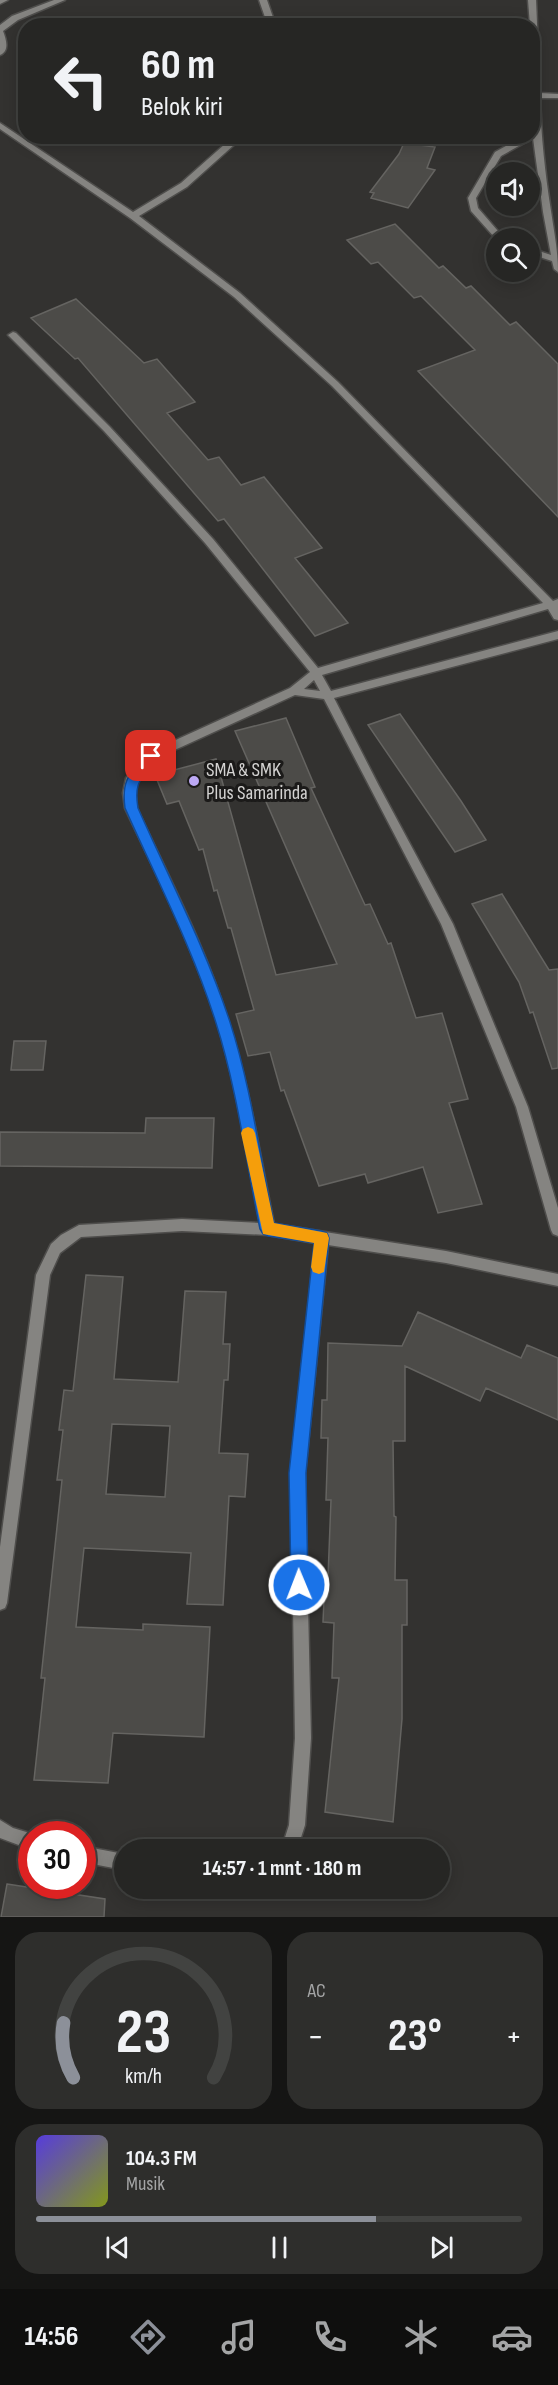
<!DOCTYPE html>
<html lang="id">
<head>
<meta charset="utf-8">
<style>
  :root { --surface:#262624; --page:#2e2e2c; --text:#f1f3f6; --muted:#a4a5a6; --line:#424341; --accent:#8c9099 }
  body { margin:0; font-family:"Sofia Sans Condensed",sans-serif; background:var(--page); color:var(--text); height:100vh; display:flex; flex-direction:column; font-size:22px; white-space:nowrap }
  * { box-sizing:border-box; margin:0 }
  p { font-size:20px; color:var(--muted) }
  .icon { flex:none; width:33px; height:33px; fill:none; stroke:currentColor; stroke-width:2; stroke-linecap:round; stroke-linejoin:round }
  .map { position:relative; height:1917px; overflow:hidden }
  .details { display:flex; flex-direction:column; gap:15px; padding:15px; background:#151514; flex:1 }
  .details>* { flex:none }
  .guide { position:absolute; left:18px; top:18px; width:522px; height:126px; border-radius:24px; box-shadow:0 3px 15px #0003,0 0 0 2px var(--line); background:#262624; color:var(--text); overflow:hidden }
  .buttons { position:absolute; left:486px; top:162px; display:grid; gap:12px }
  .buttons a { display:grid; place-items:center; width:54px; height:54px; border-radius:50%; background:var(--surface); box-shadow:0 3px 15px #0003,0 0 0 2px var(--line); font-size:30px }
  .speed { position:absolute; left:18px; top:1821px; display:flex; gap:12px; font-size:30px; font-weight:700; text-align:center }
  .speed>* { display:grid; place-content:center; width:78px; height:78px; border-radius:50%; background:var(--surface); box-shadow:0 3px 15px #0003,0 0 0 2px var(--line); line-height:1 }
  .speed .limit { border:9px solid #d22; background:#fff; color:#111 }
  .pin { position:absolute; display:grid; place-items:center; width:51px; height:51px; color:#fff; margin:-26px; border-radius:12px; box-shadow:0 3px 9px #0006 }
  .me { position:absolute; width:66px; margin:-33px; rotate:359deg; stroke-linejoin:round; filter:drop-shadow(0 0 4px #0008) }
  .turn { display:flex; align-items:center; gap:21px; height:126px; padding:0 24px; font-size:27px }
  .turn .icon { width:78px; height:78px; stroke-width:2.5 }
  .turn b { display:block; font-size:42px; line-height:51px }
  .big { font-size:45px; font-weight:700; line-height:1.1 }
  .details .card { flex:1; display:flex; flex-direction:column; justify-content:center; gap:9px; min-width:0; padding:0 21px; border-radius:24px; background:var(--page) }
  .details .dial { align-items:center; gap:0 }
  .dial svg { height:156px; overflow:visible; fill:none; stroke:var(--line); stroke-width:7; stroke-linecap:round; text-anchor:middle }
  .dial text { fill:var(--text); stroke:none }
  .song { display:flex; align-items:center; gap:18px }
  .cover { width:72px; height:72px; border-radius:9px; background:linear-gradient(135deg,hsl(250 70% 55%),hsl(70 70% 35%)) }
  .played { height:6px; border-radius:3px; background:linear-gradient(90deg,var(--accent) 70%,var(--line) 70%) }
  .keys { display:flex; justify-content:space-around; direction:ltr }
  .heat { display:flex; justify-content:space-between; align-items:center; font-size:33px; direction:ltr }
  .details .tiles { flex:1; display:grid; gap:15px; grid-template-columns:1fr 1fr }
  .card:last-child { grid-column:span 2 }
  .trip { position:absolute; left:114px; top:1839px; width:336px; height:60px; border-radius:30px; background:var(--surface); box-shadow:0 3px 15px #0003,0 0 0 2px var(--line); font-weight:700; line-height:60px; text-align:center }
  .menu { display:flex; height:96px; justify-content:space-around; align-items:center; background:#0f0f0e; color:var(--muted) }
  .menu .icon { width:42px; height:42px }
  .menu .active { color:var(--accent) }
  .menu b { font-size:27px; color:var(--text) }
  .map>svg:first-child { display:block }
  .building { fill:#4c4b48; stroke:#656461; stroke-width:1.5; fill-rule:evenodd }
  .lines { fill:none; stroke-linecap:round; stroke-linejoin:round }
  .street-casing { stroke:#4f4e4c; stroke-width:3 }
  .street { fill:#858481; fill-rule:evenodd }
  .route { fill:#1a73e8; stroke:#114b97; stroke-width:1.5 }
  .slow { fill:#f59e0b }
  .poi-dot { fill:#bda9f5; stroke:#1b1a19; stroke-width:2 }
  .labels { text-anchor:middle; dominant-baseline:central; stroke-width:6; stroke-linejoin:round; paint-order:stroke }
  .poi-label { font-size:20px; fill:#d4d3d2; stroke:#1b1a19; text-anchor:start }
</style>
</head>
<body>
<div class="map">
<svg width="558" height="1917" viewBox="0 0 558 1917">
  <rect width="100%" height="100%" fill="#333230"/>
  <path class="building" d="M404,143L435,147L427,168L435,170L408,208L371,198L374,193L370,192L399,154Z
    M395,224L439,268L443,266L466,288L471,286L510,325L516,322L558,364V517L418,371L475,350L421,296L414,298L378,262L371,264L347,240Z
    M76,299L144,363L157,359L195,402L167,413L208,460L219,457L241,485L264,477L322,548L295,558L348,623L315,636L224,519L218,521L78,358L75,359L31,318Z
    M400,714L461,801L486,840L455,852L368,725Z
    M286,718L315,787L311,788L365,905L370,904L388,944L391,943L416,1018L442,1013L468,1099L449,1103L482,1204L438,1213L423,1167L368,1183L365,1174L319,1186L284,1090L281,1091L270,1052L248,1056L236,1014L254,1010L231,928H228L217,890L214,891L203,849L199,850L179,801L167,804L155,775L216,759L276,975L337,964L235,731Z
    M502,894L549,970L558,969V1068L552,1069L533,1012L530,1013L519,982L472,904Z
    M14,1041H46L43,1070H11Z
    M146,1118H214L212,1168L0,1166V1132L145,1133Z
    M86,1275L123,1277L114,1379L178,1382L185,1291L226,1292L223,1344H230L228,1380H224L219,1453L248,1454L245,1497L229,1496L223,1605L187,1604L191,1553L84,1548L76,1627L143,1630V1624L210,1627L204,1737L113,1733L108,1783L34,1780L45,1678H41L62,1480H57L63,1430H59L64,1390L73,1391ZM112,1424L170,1426L165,1497L106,1494Z
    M418,1312L521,1358L527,1345L558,1358V1420L486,1388L480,1401L405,1366V1441H393L394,1516L396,1517L395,1580H407V1625H402V1719L393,1822L325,1812L339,1678H332L334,1623L323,1622L325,1577H328L331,1500H326L328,1438H321L322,1400H327L328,1343L402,1346Z
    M7,1884L105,1899L104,1917H1Z"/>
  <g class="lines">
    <defs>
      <path id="street" d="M0,0H8L0,4Z
        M54,0H65L18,20L3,31C6,39 10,51 0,55V25L12,16Z
        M259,0H267L276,26H268Z
        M528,0H536L540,93L558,94V98H540C541,136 545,173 551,211C554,232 558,250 558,272L554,269L552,261L530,254V248L551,255L543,212L533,138L501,156L476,198L478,208L504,238L496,239L471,211L468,198L495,152L524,136H532V26H530Z
        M0,123L133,212L181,183L234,136H244L187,187L139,216L240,293L338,382L553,601L558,599V620L554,619L548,609L322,675L331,691L558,631V639L334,698L379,786L453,924L528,1107L558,1208V1236L553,1234L551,1230L516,1107L441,924L324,699L295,695L155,759L137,779L135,793L137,808C169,878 206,948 229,1023C250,1088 260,1157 274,1224L446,1251L558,1274V1286L446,1263L328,1245L305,1473L311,1738L305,1825L297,1850H281L289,1825L295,1738L291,1473L315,1243L268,1235L182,1231L81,1237L60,1253L50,1275L7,1603L5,1608L0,1610V1547L36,1275L51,1244L61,1235L79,1225L182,1219L260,1223C247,1156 237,1087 217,1022C193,948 158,878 125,808L123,793L126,778L147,753L290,688L310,672L205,543L104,431L8,335L13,332L16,333L110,427L213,539L318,668L543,603L332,386L234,297L130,218L0,129ZM314,680L320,691L304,689Z
        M0,1820L13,1828L33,1834H32V1850L0,1838Z
        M82,1846L124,1854V1870L82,1862Z"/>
    </defs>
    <use href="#street" class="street-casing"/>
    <use href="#street" class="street"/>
  </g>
  <path class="route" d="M151,752L157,756C144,778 133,779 138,808C169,878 206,949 230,1022C251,1087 260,1157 274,1223L322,1231L327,1233L329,1238L306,1473L308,1585L305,1591L299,1593L293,1591L291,1585L289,1473L314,1243L268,1236L263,1234L260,1229C246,1161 237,1089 216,1023C193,949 156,878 125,808C121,780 130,773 147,753Z"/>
  <path class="slow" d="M248,1127L253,1129L255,1133L274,1223L327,1233L329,1238L324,1272L319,1274L313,1272L311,1267L314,1243L263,1234L241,1133L243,1129Z"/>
  <circle class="poi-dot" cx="194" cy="781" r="6"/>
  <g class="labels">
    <g class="poi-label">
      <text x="206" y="770">SMA &amp; SMK<tspan x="206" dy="23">Plus Samarinda</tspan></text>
    </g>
  </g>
</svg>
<div class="buttons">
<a><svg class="icon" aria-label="sound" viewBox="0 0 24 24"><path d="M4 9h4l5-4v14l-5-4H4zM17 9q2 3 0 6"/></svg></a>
<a><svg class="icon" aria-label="search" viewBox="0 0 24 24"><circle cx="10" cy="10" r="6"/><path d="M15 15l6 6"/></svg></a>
</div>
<div class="speed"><div class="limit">30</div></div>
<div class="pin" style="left:151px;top:756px;background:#d93025"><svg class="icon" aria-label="arrive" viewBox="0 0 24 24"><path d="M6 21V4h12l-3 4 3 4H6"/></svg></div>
<svg class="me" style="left:299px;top:1585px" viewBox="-20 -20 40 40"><circle r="17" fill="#1a73e8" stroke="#fff" stroke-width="3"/><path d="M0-11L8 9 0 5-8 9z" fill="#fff"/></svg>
<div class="trip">14:57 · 1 mnt · 180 m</div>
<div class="guide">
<div class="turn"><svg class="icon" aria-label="left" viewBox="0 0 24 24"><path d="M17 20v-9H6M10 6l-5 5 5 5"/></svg><div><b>60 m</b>Belok kiri</div></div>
</div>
</div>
<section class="details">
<div class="tiles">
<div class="card dial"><svg viewBox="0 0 100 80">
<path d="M14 69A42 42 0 1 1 86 69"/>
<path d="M14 69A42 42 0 0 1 9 41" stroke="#8c9099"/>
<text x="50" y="56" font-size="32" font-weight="700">23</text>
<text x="50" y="72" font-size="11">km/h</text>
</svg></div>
<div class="card"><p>AC</p>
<div class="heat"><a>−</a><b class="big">23°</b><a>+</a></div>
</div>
<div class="card">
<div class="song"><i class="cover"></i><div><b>104.3 FM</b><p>Musik</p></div></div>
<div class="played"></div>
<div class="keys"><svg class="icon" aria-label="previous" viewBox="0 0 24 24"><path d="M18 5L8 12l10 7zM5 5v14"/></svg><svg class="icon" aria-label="pause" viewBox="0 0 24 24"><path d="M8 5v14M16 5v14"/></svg><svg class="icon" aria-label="next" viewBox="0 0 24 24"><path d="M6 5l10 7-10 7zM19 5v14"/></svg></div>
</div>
</div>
</section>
<nav class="menu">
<b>14:56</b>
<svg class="icon active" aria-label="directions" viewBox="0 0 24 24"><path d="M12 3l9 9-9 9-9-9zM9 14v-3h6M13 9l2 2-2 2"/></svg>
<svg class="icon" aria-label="music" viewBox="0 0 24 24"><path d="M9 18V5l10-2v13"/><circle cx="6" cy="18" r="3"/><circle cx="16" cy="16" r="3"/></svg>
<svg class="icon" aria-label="phone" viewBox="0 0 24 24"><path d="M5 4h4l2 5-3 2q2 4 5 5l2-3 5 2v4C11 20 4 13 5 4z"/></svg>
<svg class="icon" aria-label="climate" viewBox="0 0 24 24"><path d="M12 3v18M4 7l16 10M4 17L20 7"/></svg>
<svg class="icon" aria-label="car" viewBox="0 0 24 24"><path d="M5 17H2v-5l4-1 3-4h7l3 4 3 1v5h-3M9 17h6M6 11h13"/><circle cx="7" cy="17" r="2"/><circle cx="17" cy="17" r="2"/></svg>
</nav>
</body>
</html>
